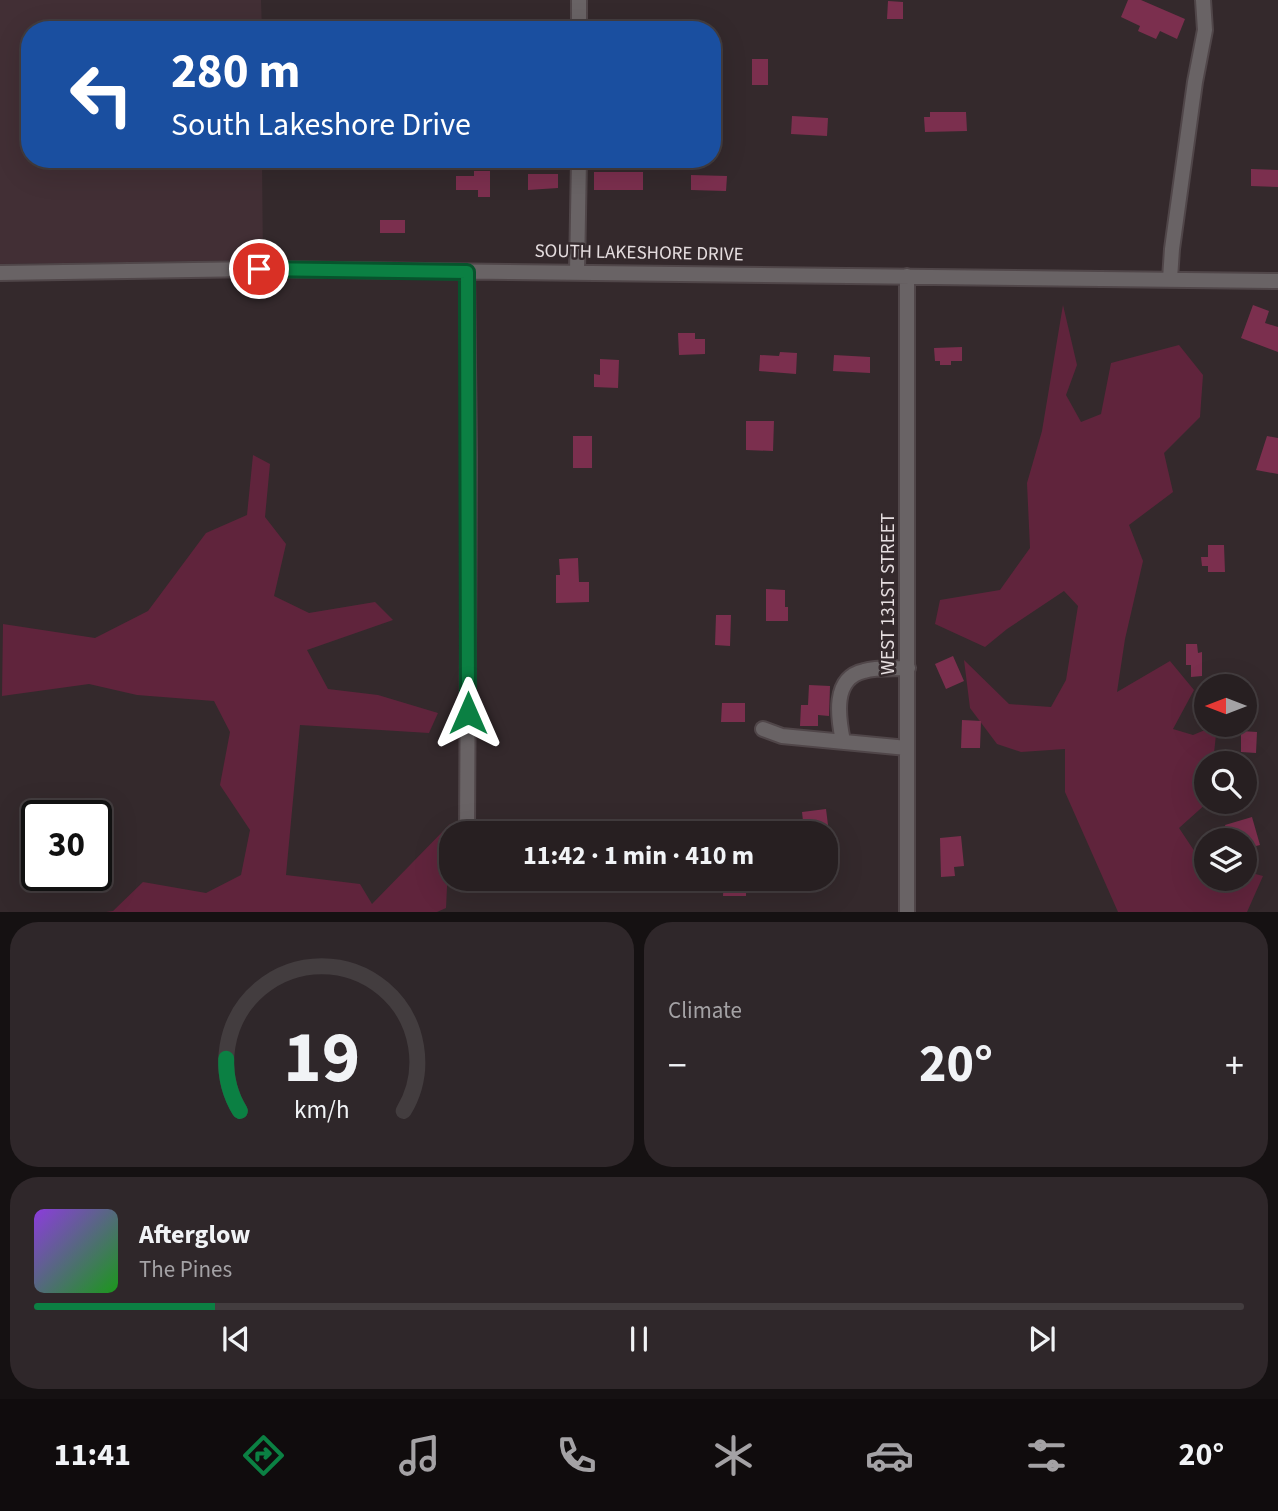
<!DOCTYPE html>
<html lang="en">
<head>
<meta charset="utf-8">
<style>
  :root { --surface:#271f21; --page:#2f272a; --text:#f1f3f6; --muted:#a4a2a5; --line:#433d3f; --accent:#0b8043 }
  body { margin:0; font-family:"Source Sans 3",sans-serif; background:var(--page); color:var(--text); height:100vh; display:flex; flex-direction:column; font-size:26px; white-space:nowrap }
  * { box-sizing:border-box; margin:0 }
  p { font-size:23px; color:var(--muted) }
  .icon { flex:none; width:38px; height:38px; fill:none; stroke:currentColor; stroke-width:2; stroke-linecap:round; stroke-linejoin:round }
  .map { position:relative; height:912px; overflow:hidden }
  .drawer { display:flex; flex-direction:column; gap:10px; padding:10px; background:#151112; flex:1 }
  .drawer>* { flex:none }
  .top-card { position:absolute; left:21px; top:21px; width:700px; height:147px; border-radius:28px; box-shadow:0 7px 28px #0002,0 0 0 2px var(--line); background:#1a4fa0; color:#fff; overflow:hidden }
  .needle { width:46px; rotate:270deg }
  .controls { position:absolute; left:1194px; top:674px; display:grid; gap:14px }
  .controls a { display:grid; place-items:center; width:63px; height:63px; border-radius:50%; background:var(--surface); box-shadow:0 7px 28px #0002,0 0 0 2px var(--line); font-size:35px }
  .speed { position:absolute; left:21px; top:800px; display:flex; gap:14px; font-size:35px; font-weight:700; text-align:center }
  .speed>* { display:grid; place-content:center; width:91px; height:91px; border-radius:50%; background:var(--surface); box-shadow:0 7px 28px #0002,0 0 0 2px var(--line); line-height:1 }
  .speed .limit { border:4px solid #111; border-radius:10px; background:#fff; color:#111 }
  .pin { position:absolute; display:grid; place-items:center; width:60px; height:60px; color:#fff; margin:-30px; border:4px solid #fff; border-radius:50%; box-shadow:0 2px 7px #0007 }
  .me { position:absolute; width:77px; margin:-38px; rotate:0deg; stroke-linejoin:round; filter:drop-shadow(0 0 5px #0008) }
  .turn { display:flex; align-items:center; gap:24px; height:147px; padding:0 35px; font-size:32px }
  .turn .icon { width:91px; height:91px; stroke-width:2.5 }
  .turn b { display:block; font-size:49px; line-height:60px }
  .big { font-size:52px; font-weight:700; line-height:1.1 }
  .drawer .tile { flex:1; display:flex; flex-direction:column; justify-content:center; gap:10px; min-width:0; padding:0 24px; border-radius:28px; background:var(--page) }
  .drawer .dial { align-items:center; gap:0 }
  .dial svg { height:182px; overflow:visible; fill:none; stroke:var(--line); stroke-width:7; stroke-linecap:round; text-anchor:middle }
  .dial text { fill:var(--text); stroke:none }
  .song { display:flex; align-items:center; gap:21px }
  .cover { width:84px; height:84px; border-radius:10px; background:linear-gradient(135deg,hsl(270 70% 55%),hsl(120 70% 35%)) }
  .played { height:7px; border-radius:4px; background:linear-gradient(90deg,var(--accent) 15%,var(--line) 15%) }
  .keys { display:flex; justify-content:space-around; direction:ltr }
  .heat { display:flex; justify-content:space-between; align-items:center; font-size:38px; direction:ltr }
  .drawer .tiles { flex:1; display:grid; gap:10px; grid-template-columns:1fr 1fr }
  .tile:last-child { grid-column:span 2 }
  .trip { position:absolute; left:439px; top:821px; width:399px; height:70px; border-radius:28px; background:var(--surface); box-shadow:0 7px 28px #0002,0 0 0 2px var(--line); font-weight:700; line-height:70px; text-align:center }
  .tabs { display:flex; height:112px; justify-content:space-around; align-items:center; background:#100c0d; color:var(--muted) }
  .tabs .icon { width:49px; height:49px }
  .tabs .current { color:var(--accent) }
  .tabs b { font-size:32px; color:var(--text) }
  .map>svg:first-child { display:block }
  .built { fill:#422f35 }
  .green { fill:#60243c }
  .building { fill:#7b2f4e }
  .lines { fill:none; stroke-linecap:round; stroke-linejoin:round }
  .minor-casing { stroke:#504649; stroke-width:18 }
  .minor { stroke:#696365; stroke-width:14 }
  .route-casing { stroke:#07532c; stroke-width:18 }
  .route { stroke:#0b8043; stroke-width:12 }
  .labels { text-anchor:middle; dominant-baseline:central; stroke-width:5; stroke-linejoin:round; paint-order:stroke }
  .street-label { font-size:19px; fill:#e5dddf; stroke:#34292c }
</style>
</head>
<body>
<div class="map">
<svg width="1278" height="913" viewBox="0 0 1278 913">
  <rect width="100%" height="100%" fill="#34292c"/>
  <path class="built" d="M0,0H261L262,30H30V159H262L263,260L0,264Z"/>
  <path class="green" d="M1063,305L1077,365L1066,395L1081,422L1101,414L1111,363L1179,345L1203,375L1200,417L1164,453L1173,492L1129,525L1143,561L1125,639L1117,692L1170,661L1194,690L1173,729L1193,735L1217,725L1213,763H1206V802H1208L1179,828L1197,855L1206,858V878H1244V871L1263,876L1247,912H1118L1065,792V749L1021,752L997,744L970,708L964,660L1009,704L1051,707L1066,680L1078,606L1064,591L1007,629L985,647L935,624L940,600L1000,590L1030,548L1027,483L1042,431Z
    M253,455L270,464L265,517L286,544L274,596L309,613L375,602L393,620L307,650L328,689L378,695L438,713L429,733L300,725L286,875L360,884L372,904L450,824L446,908L437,912H106L113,911L143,882L206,893L241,875L250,830L220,785L230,732L214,701L137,695L89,684L2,696L3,624L95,638L148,611L206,533L247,515Z"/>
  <path class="building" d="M1128,0H1141L1185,19L1177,39L1160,31L1156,39L1138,31L1140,26L1121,17Z
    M888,1L903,2V19H887Z
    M752,59H768V85H752Z
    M930,112H966L967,131L925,132L924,117H930Z
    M792,116L828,118L827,136L791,134Z
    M1251,169L1278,170V187L1251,186Z
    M474,171H490V197H478V190H456V176H474Z
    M594,172H643V190H594Z
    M528,174H558V188L528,190Z
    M691,175L727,176L726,191L691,190Z
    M380,220H405V233H380Z
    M1253,305L1269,311L1265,323L1278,327V352L1241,338Z
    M678,333H695V339H705V354L679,355Z
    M962,347V361H951V365H940V361H935L934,348Z
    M780,352L797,353L796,374L759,371L760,355L779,356Z
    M834,355L870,357V373L833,371Z
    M600,359L619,360L618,388L594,387V374L600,375Z
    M746,421H774L773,451L746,450Z
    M573,436H592V468H573Z
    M1267,436L1278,438V474L1256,470Z
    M1208,545H1224L1225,572H1208V566H1202L1201,557H1208Z
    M578,558L579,582H589V602L556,603V575H560L559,559Z
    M766,589L785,590V607H788V621H766Z
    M716,615H731L730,646L715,645Z
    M1186,644H1197L1198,653L1202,652V676L1191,677V665H1186Z
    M953,656L964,681L946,689L935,664Z
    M809,685L830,686L829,716L818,715V726H800L801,705H808Z
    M722,703H745V722H721Z
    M962,720L981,721L980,748H961Z
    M1241,731L1257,732L1256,753L1241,752Z
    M826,809L829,833H815L813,820L803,821L802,812Z
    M1252,817L1260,845L1244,849V840H1236L1235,836L1229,838L1225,825Z
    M961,836L964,866L954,867L955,876L941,877L940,838Z
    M724,878H746V896H723Z"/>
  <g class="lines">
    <defs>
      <path id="minor" d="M579,0V30
        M577,271L579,159
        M467,272L469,456L467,833
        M0,273L259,269L1278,281
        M1170,279L1172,249L1195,82L1205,30L1203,0
        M763,729L782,736L907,748
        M843,741C838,717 832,678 864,671C877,667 894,669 908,668
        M907,913V276"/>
    </defs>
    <use href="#minor" class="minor-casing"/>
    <use href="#minor" class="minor"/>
  </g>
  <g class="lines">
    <defs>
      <path id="route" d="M259,269L467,272L468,713"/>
    </defs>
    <use href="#route" class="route-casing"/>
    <use href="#route" class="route"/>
  </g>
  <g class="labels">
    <g class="street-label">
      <text transform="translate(639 253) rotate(1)">SOUTH LAKESHORE DRIVE</text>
      <text transform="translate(888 594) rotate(-90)">WEST 131ST STREET</text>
    </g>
  </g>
</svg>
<div class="controls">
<a><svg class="needle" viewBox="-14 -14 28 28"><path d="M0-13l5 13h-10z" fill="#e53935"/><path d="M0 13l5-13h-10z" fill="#a4a2a5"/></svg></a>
<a><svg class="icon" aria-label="search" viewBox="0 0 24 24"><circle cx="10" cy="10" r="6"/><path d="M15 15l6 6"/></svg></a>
<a><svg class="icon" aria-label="layers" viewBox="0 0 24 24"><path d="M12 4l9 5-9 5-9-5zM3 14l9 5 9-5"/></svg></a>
</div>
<div class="speed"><div class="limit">30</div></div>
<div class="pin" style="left:259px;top:269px;background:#d93025"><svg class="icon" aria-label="arrive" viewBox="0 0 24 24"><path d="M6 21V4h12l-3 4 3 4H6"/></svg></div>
<svg class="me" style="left:468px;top:713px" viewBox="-20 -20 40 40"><path d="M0-17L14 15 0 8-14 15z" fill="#0b8043" stroke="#fff" stroke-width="4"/></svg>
<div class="trip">11:42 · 1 min · 410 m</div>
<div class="top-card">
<div class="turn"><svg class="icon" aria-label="left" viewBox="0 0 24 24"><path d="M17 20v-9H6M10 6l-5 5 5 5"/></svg><div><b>280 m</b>South Lakeshore Drive</div></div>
</div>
</div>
<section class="drawer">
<div class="tiles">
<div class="tile dial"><svg viewBox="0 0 100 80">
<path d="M14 69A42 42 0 1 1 86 69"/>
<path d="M14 69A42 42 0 0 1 8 46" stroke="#0b8043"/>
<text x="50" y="56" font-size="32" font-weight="700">19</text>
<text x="50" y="72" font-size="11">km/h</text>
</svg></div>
<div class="tile"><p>Climate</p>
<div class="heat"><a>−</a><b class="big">20°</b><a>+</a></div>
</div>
<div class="tile">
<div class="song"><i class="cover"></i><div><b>Afterglow</b><p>The Pines</p></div></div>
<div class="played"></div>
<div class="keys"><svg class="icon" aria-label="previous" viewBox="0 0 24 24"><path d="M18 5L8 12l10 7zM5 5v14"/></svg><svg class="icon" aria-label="pause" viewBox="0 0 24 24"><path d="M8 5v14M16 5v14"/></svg><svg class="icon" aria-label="next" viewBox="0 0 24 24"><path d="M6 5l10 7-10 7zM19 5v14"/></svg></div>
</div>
</div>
</section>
<nav class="tabs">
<b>11:41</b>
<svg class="icon current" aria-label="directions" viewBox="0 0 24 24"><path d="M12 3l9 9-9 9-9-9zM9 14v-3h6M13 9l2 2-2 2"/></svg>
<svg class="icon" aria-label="music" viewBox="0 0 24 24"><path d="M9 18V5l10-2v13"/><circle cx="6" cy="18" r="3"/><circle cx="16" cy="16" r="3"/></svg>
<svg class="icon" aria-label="phone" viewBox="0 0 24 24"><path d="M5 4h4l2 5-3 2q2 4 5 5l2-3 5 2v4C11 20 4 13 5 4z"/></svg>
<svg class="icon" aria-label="climate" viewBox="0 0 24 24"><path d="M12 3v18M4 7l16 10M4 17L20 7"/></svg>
<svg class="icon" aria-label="car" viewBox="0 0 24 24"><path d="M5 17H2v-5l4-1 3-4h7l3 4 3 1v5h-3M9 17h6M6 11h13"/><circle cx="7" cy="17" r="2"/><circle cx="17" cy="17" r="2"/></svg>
<svg class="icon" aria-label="filters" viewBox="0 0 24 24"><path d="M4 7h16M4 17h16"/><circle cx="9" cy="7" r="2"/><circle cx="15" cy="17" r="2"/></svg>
<b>20°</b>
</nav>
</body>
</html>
